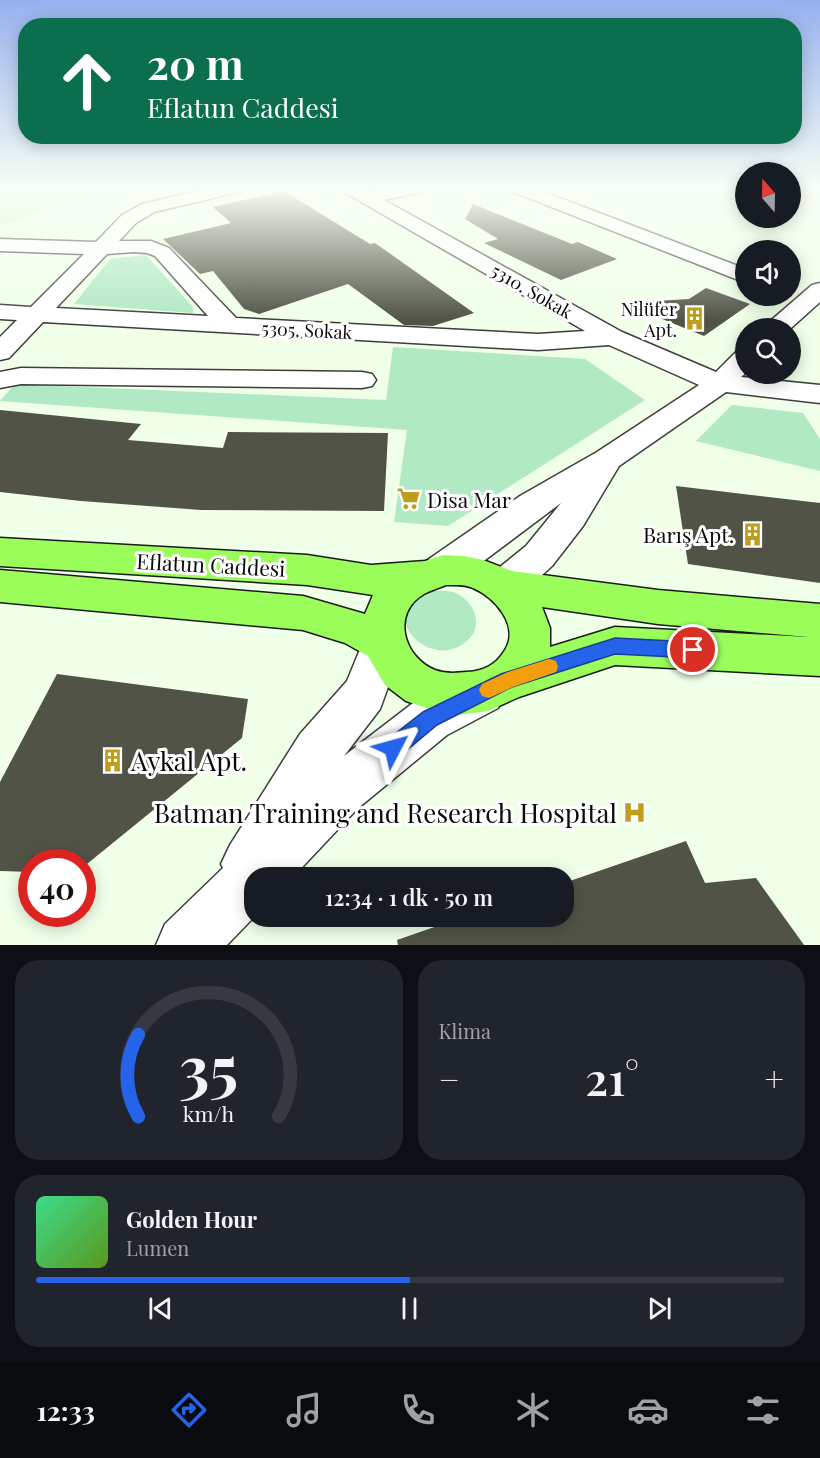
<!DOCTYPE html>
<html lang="tr">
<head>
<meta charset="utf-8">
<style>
  :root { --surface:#171b24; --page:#20242c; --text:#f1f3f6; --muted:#9ea1a6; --line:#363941; --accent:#2563eb }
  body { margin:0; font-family:"Playfair Display",serif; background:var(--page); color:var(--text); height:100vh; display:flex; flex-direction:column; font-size:22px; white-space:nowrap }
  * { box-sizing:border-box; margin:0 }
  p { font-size:20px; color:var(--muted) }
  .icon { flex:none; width:33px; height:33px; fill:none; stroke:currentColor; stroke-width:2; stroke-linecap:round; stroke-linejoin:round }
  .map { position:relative; height:945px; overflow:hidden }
  .panel { display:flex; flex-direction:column; gap:15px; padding:15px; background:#0d0f14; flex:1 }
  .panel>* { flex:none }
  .guide { position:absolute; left:18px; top:18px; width:784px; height:126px; border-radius:24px; box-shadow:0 3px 15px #0003; background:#0b6e4f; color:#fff; overflow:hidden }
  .needle { width:39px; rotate:340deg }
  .buttons { position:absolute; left:735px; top:162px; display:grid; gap:12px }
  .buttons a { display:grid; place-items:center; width:66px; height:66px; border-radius:50%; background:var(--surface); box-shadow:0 3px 15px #0003; font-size:30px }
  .speed { position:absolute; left:18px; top:849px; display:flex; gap:12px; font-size:30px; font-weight:700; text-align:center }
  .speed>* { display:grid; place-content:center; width:78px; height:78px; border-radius:50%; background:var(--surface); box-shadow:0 3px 15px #0003; line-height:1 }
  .speed .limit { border:9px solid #d22; background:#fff; color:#111 }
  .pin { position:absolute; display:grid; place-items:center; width:51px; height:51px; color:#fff; margin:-26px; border:3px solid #fff; border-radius:50%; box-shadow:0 2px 6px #0007 }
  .me { position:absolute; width:66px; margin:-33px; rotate:51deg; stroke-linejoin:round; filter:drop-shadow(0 0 4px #0008) }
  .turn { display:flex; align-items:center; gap:21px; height:126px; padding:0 30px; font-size:27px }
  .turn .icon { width:78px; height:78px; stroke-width:2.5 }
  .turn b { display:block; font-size:42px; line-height:51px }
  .big { font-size:45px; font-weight:600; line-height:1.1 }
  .panel .tile { flex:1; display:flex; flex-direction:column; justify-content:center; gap:9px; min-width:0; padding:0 21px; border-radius:24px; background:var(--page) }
  .panel .dial { align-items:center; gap:0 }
  .dial svg { height:156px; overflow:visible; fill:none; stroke:var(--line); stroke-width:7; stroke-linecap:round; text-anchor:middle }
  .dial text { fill:var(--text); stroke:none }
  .song { display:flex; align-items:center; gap:18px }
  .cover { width:72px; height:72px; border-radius:9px; background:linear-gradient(135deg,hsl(150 70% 55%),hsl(90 70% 35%)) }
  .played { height:6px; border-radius:3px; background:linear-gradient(90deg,var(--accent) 50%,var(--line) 50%) }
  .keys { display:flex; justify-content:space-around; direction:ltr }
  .heat { display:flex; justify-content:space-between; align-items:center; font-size:33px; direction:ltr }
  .panel .tiles { flex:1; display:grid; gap:15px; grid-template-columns:1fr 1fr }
  .tile:last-child { grid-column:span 2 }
  .trip { position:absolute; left:244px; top:867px; width:330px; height:60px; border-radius:24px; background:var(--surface); box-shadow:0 3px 15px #0003; font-weight:600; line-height:60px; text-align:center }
  .dock { display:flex; height:96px; justify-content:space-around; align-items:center; background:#090b0e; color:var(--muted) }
  .dock .icon { width:42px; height:42px }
  .dock .on { color:var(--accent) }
  .dock b { font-size:27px; color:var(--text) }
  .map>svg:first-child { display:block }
  .farmland { fill:#d2f5c8 }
  .green { fill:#b1e9c4 }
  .building { fill:#505346 }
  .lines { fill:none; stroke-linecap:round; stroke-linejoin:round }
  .minor-casing { stroke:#3d3d3d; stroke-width:3 }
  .major-casing { stroke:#1b1b1b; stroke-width:3 }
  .minor { fill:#fff; fill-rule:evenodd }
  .major { fill:#9afd5a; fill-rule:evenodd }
  .route { fill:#2563eb; stroke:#184099; stroke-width:1.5 }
  .slow { fill:#f59e0b }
  .labels { text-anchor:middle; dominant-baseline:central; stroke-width:6; stroke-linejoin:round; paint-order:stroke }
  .far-street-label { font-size:18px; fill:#0a0a0a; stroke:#fff }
  .far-poi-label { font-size:18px; fill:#0a0a0a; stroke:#fff; text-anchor:end }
  .poi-label { font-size:21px; fill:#0a0a0a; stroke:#fff; text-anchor:start }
  .street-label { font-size:21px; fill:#0a0a0a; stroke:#fff }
  .near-poi-label { font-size:26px; fill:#0a0a0a; stroke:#fff; text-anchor:start }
</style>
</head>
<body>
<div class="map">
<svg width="820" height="945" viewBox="0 0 820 945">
  <rect width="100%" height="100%" fill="#f0ffe8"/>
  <path class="farmland" d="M0,188H130L51,204L26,217L0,226Z"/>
  <path class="green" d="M146,255L193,307V313L74,304L110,259Z
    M393,347L585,359L645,400L448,526L394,522L407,430L0,401L15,384L386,400Z
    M732,405L803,413L820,439V471L696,441Z
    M430,591C438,591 446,590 453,592C473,599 485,624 468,640C433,674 371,616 430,591Z"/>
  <path class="building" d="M284,191L370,244L375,243L474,313L433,326L404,325L348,284L259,314L244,309L213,271L200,274L163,239L231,223L213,207Z
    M473,204L572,244L578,242L617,259L561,280L484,243L498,239L465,219Z
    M706,288L750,304L704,336L623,303L689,299Z
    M0,410L141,424L128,440L223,448L228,432L388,433L384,511L201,510L81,501L0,492Z
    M676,486L820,503V583L688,564Z
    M57,674L248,699L242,738L82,868V862H32V872L0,871V782Z
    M686,841L705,883L756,878L804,945H398L397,940L466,916H564V883Z"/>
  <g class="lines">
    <defs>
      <path id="minor" d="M211,188H241L239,192L154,212L136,223L119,241H151L169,248L236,318L538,334L585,331L344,192L342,188H363L370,192L391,188H424L422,192L384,200L622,332L716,372L737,351L746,349V373L741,377L820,385V403L726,392L619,466L583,526L552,566L518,597L504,602L490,597L484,586L490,575L526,546L561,503L457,581L443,585L429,581L424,570L429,559L520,496L597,452L699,385L609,345L538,350L43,322L9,358L0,360V337L17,320L0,319V305L31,307L84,254L0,251V239L96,242L122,215L142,204ZM134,252L147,253L155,256L208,316L56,308L107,254Z
        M511,188H534L746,269V283L513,192Z
        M820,283V302L790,329L765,328L768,323L812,285Z
        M21,368L362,372L372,374L376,380L372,386L362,388L21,384L0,388V372Z
        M383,625L398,630L404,643L380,709L344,756L413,703L482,672L498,678L505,693L498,708L447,735L357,809L292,878H255V916L227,945H156L165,924L223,868L221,864L230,845L300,734L347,681L368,630Z"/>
      <path id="major" d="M0,538L307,555L371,565L425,561L443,555L463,556L483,560L512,571L658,590L820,604V676L615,665L519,697L488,711L450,716L406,701L385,685L368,656L345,643L303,630L0,602V570L303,596L365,614L373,595L307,585L0,566ZM446,585C455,585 465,584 473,588C495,597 520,626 505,650C496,665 484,671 467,672C456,673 446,674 435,670C403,657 391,613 424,594C431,590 439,588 446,585ZM542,607L658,624L808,637L615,627L550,647V628Z"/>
    </defs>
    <use href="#minor" class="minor-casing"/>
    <use href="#major" class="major-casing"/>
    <use href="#minor" class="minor"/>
    <use href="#major" class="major"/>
  </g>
  <linearGradient id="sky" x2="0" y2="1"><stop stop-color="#96b0ee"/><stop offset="0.59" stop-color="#f8fff5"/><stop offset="1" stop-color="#f8fff5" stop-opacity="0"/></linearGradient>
  <rect width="820" height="320" fill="url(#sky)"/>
  <path class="route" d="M615,638L693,642L700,645L702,650L700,656L693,658L615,654L512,687L437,725L401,755L393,758L386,755L383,748L386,741L423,712L501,674Z"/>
  <path class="slow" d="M549,659L556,661L558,667L556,672L513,687L489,698L482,696L479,690L482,684L508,672Z"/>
  <defs>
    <symbol id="building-bare" viewBox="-9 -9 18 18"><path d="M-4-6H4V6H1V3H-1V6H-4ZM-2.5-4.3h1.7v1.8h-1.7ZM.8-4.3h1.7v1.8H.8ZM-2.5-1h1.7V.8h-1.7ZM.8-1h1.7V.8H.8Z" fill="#bd9e1f" stroke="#fff" stroke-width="2.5" paint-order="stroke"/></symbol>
    <symbol id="supermarket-bare" viewBox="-9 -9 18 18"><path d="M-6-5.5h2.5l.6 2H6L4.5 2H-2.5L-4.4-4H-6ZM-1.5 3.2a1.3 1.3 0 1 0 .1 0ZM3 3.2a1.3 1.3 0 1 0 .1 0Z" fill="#bd9e1f" stroke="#fff" stroke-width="2.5" paint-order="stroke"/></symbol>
    <symbol id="hospital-bare" viewBox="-9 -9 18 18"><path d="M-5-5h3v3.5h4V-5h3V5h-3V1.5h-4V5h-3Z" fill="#bd9e1f" stroke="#fff" stroke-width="2.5" paint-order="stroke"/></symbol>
  </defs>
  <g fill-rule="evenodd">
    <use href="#building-bare" x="678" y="302" width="33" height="33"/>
    <use href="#supermarket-bare" x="392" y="482" width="33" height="33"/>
    <use href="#building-bare" x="736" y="518" width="33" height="33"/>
    <use href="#building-bare" x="96" y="744" width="33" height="33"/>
    <use href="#hospital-bare" x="618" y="796" width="33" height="33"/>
  </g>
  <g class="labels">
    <g class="far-street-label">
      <text transform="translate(532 291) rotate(30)">5310. Sokak</text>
      <text transform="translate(307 330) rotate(3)">5305. Sokak</text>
    </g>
    <g class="far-poi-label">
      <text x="677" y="309">Nilüfer<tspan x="677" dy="21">Apt.</tspan></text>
    </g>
    <g class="poi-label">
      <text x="427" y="499">Disa Mar</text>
      <text x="734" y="534" text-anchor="end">Barış Apt.</text>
    </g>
    <g class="street-label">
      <text transform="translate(211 564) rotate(3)">Eflatun Caddesi</text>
    </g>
    <g class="near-poi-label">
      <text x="131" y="760">Aykal Apt.</text>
      <text x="617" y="812" text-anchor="end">Batman Training and Research Hospital</text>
    </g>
  </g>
</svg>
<div class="buttons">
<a><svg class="needle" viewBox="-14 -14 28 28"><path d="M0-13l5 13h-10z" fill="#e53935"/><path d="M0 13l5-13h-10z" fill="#9ea1a6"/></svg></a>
<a><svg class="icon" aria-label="sound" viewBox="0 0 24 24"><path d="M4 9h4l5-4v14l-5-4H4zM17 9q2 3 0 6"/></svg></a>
<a><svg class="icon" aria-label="search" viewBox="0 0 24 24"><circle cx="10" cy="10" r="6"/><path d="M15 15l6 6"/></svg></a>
</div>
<div class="speed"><div class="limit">40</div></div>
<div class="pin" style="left:693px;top:650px;background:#d93025"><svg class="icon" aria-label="arrive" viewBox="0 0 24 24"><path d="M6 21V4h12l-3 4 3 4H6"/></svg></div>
<svg class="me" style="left:393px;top:748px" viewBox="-20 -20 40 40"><path d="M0-17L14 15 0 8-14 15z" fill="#2563eb" stroke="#fff" stroke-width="4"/></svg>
<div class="trip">12:34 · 1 dk · 50 m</div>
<div class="guide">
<div class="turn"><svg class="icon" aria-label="ahead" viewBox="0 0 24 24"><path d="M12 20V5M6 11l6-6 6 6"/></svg><div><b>20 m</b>Eflatun Caddesi</div></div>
</div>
</div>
<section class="panel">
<div class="tiles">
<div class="tile dial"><svg viewBox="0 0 100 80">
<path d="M14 69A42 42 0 1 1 86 69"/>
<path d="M14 69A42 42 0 0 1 14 27" stroke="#2563eb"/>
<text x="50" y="56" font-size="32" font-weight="700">35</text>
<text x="50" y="72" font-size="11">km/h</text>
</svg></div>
<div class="tile"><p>Klima</p>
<div class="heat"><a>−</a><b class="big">21°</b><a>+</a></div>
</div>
<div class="tile">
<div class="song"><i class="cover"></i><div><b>Golden Hour</b><p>Lumen</p></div></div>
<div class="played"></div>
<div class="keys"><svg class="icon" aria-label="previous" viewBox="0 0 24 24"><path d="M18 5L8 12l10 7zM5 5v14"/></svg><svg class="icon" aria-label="pause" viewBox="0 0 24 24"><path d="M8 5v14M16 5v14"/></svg><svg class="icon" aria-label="next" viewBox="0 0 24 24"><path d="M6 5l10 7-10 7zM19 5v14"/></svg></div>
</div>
</div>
</section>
<nav class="dock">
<b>12:33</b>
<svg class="icon on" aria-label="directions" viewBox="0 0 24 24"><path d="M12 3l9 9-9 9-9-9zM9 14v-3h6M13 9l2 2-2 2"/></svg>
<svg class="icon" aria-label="music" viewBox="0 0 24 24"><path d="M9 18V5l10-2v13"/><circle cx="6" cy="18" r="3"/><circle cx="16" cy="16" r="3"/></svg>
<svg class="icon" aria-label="phone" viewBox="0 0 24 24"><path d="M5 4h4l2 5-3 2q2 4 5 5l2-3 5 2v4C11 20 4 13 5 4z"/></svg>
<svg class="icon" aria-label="climate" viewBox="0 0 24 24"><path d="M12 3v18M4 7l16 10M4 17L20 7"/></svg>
<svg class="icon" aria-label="car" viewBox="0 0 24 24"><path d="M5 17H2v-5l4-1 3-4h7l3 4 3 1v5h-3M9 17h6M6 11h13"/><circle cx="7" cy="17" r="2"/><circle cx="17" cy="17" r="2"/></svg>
<svg class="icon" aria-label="filters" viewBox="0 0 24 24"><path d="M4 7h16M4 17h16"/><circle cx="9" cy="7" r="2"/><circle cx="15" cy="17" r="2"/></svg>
</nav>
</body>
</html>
